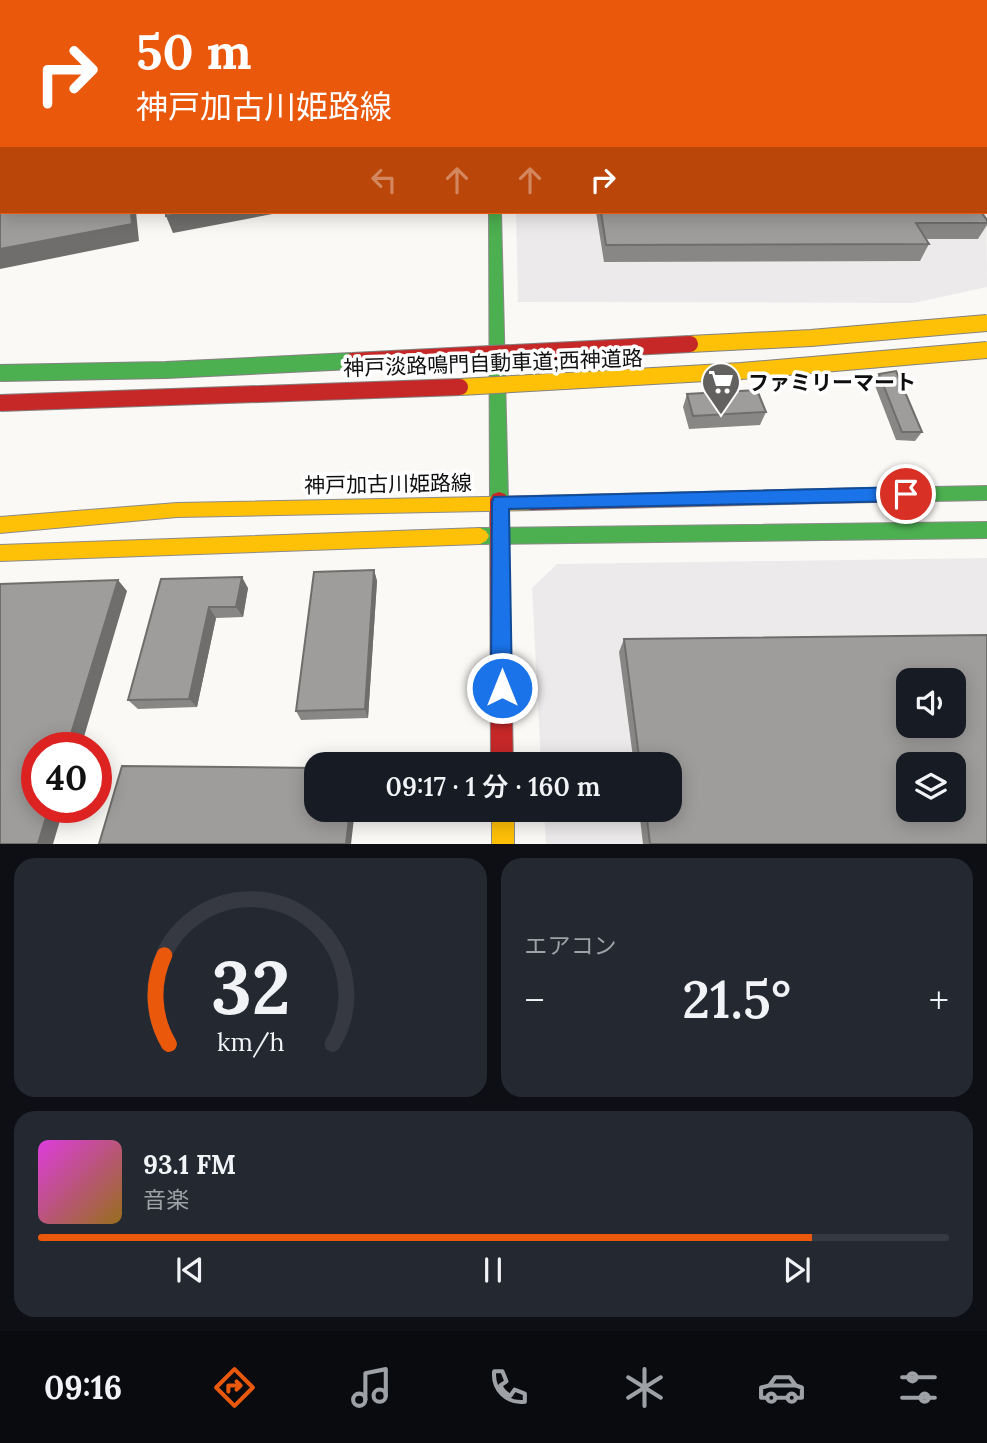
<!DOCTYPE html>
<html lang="ja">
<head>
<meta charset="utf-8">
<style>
  :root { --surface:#171b24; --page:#242831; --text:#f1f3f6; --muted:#9ea1a6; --line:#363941; --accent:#ea580c }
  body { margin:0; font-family:Lora,"Noto Sans JP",serif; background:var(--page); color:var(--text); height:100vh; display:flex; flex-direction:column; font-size:26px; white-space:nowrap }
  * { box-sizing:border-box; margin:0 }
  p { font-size:23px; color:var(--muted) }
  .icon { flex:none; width:38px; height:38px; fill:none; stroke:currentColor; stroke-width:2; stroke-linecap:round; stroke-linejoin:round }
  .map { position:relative; height:844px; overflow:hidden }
  .details { display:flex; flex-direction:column; gap:14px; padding:14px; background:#0d0f14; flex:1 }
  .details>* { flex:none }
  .hud { position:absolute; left:0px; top:0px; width:987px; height:214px; box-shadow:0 4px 18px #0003; background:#ea580c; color:#fff; overflow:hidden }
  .fabs { position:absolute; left:896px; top:668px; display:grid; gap:14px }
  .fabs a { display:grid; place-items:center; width:70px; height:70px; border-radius:14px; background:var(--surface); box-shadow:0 4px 18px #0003; font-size:35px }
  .speed { position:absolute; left:21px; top:732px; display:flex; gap:14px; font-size:35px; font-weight:700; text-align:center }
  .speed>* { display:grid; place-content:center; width:91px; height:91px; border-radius:50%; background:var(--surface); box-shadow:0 4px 18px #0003; line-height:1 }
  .speed .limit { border:10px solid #d22; background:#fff; color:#111 }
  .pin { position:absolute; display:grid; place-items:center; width:60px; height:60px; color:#fff; margin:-30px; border:4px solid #fff; border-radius:50%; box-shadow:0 2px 7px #0007 }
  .me { position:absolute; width:77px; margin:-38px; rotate:0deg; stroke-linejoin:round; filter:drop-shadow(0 0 5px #0008) }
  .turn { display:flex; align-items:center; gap:24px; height:147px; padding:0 21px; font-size:32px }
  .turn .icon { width:91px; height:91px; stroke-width:2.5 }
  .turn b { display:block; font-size:49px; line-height:60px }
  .lanes { display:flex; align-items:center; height:66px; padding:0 21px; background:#0003; justify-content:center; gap:35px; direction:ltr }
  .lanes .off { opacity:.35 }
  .big { font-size:52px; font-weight:600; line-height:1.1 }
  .details .tile { flex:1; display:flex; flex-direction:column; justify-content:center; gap:10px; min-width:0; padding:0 24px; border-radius:21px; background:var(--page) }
  .details .dial { align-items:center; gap:0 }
  .dial svg { height:182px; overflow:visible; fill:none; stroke:var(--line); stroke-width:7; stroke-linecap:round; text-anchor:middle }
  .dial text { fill:var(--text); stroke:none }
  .song { display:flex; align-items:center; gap:21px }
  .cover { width:84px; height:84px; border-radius:10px; background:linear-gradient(135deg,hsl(300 70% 55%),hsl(40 70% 35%)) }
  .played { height:7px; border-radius:4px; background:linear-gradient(90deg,var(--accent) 85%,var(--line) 85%) }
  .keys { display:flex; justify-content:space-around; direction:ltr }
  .heat { display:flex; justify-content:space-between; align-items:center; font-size:38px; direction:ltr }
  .details .tiles { flex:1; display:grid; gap:14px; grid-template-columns:1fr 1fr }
  .tile:last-child { grid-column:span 2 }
  .trip { position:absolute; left:304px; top:752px; width:378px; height:70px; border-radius:21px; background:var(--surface); box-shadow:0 4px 18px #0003; font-weight:600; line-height:70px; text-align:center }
  .tabs { display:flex; height:112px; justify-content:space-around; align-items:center; background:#090b0e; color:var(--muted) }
  .tabs .icon { width:49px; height:49px }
  .tabs .active { color:var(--accent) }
  .tabs b { font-size:32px; color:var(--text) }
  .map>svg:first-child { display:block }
  .industrial { fill:#edeaec; fill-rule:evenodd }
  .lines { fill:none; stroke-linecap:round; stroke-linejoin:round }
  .fast-casing { stroke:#8c8b8a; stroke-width:2 }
  .slow-casing { stroke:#8c8b8a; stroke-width:2 }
  .jam-casing { stroke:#8c8b8a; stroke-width:2 }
  .fast { fill:#4caf50; fill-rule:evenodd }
  .slow { fill:#ffc107; fill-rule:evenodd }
  .jam { fill:#c62828; fill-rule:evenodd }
  .fast-bridge-casing { stroke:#838280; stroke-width:18; stroke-linecap:butt }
  .slow-bridge-casing { stroke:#838280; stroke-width:18; stroke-linecap:butt }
  .jam-bridge-casing { stroke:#838280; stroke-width:18; stroke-linecap:butt }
  .fast-bridge { stroke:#4caf50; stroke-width:16 }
  .slow-bridge { stroke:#ffc107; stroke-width:16 }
  .jam-bridge { stroke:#c62828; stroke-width:16 }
  .wall { fill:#898785 }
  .shaded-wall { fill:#6f6e6c }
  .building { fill:#9f9d9b; stroke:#6f6e6c; stroke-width:2; fill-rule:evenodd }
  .route { fill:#1a73e8; stroke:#114b97; stroke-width:2 }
  .labels { text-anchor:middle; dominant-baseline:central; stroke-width:7; stroke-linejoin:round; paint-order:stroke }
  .street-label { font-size:21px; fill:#0f0f0f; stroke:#fff }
  .poi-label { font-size:21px; font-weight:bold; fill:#0f0f0f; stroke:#fff; text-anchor:start }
</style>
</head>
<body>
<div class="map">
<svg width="987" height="845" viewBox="0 0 987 845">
  <rect width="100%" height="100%" fill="#fbf9f6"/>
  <path class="industrial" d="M985,51L987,287L914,303L518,302L516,212H985Z
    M987,558V844H546L544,810H670V765H541L532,588L557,564ZM908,681H954V726H908ZM908,765H954V810H908Z"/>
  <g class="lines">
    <defs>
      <path id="fast" d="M489,212H501L508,499L505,504L499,506L493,504L490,499Z
        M987,486V500L823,503L817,501L814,496L817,491L823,489Z
        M987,522V538L480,544L474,541L471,536L474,531L480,528Z"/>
      <path id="slow" d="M985,11L987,12V19L985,18Z
        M531,496L537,498L540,503L537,508L531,510L177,517L0,533V517L177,503Z
        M480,528L486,531L489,536L486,541L480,544L0,561V545Z
        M492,810H514V845H492Z"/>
      <path id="jam" d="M364,0H372L363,2Z
        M487,0H495V2H487Z
        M0,123H2V129H0Z
        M823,489L829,491L832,496L829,501L823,503L531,510L525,508L522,503L525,498L531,496Z
        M499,492L505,494L508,499L513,765H491L490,499L493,494Z"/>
    </defs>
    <use href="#fast" class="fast-casing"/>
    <use href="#slow" class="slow-casing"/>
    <use href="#jam" class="jam-casing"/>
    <use href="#fast" class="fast"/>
    <use href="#slow" class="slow"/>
    <use href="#jam" class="jam"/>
    <defs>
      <path id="fast-bridge" d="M0,373L166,370L352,361"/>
      <path id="slow-bridge" d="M690,344L811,338L987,323
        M460,387L741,371L987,350"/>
      <path id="jam-bridge" d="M352,361L690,344
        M0,403L460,387"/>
    </defs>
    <use href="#fast-bridge" class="fast-bridge-casing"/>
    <use href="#slow-bridge" class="slow-bridge-casing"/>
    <use href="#jam-bridge" class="jam-bridge-casing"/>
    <use href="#fast-bridge" class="fast-bridge"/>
    <use href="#slow-bridge" class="slow-bridge"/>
    <use href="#jam-bridge" class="jam-bridge"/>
  </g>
  <path class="wall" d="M985,105L987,106V165H985Z
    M596,212H981L987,220V225L978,239H926L929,244L920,261L604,262Z
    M879,374L922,432L915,441L896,440L874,383Z
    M687,394L766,412L760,425L689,429L683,407Z
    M374,570L377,581L368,718L301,720L296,711Z
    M161,579L248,588L243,617L216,618L197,707L138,709L128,700Z
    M624,639L987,844H643L639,810H670V765H634L619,652Z"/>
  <path class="shaded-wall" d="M131,212H136L139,241L0,269V249Z
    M190,212H283L173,233L166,216Z
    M374,570L377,581L368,718L365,709Z
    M242,577L248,588L243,617L236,607Z
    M118,580L127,591L81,747H67Z
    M209,607L216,618L197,707L189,699Z
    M49,807H64L53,844H38Z
    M350,810H355L351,844H346Z"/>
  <path class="building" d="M0,0L51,1L166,0L165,2H2V47L0,46Z
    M760,0H881L887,2L573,1H760Z
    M2,49V90L0,89V53Z
    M2,98V111H0V100H2Z
    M985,105L987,106V149H985Z
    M0,179H2V212H131L132,224L0,249Z
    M166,212H190L166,216Z
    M601,212H981L987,220V223H916L929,244L606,245Z
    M896,371L922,432H902L879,374Z
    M757,390L766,412L693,416L687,394Z
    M374,570L365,709L296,711L314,572Z
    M242,577L236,607H209L189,699L128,700L161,579Z
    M118,580L67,747H37V807H49L38,844H0V584Z
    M987,635V844H650L646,810H670V765H640L624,639ZM908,681H954V726H908ZM908,765H954V810H908Z
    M122,766L317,768V810H350L346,844H99Z"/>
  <path class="route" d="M906,487L912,489L915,494L912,499L906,501L509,509L512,688L509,696L502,699L494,696L491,688L492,502L494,497Z"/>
  <defs>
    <symbol id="supermarket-pin" viewBox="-11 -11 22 30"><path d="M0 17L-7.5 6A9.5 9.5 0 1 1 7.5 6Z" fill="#626160" stroke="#fff"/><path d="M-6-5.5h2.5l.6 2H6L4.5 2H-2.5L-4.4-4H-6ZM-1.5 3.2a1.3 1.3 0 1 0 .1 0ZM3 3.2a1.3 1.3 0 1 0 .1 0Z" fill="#fff"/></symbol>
  </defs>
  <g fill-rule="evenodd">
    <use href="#supermarket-pin" x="699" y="360" width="44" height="60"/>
  </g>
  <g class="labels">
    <g class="street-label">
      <text transform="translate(493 363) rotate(-2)">神戸淡路鳴門自動車道;西神道路</text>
      <text transform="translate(388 484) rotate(-1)">神戸加古川姫路線</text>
    </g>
    <g class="poi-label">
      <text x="748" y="382">ファミリーマート</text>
    </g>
  </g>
</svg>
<div class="fabs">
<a><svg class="icon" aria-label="sound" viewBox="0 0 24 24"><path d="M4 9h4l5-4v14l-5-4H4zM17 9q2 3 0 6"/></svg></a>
<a><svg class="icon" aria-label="layers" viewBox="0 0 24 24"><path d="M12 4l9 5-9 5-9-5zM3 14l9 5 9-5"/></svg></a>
</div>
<div class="speed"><div class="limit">40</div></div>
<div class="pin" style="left:906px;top:494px;background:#d93025"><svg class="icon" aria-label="arrive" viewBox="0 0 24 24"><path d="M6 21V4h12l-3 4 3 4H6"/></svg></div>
<svg class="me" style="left:502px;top:688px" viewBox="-20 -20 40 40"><circle r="17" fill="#1a73e8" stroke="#fff" stroke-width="3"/><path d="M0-11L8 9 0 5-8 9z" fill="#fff"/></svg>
<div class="trip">09:17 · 1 分 · 160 m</div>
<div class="hud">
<div class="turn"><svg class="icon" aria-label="right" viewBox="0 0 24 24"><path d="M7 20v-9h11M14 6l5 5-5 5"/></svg><div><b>50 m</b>神戸加古川姫路線</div></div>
<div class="lanes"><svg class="icon off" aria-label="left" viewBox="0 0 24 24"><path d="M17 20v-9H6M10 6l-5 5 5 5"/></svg><svg class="icon off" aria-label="ahead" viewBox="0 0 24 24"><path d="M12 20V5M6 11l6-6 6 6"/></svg><svg class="icon off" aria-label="ahead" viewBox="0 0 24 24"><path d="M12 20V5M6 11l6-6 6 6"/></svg><svg class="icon" aria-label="right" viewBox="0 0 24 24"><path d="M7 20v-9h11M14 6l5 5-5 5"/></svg></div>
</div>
</div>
<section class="details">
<div class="tiles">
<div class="tile dial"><svg viewBox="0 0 100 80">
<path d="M14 69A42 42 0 1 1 86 69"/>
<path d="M14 69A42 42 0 0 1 12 30" stroke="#ea580c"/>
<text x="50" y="56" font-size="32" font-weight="700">32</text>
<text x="50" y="72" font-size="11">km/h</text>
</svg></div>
<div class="tile"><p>エアコン</p>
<div class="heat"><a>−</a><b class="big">21.5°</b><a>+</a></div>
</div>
<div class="tile">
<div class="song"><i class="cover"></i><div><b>93.1 FM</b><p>音楽</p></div></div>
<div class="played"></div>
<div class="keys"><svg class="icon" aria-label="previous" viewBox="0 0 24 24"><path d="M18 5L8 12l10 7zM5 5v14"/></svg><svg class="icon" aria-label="pause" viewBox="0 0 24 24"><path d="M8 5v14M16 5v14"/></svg><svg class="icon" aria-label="next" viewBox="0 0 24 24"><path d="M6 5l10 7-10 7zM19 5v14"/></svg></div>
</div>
</div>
</section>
<nav class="tabs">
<b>09:16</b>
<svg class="icon active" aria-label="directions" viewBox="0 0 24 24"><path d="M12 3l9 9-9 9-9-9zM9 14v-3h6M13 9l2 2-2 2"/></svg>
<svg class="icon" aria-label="music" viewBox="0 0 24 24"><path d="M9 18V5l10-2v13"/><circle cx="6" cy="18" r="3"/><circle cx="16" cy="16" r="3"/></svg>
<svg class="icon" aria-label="phone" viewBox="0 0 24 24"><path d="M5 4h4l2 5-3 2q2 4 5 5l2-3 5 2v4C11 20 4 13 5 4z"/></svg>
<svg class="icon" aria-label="climate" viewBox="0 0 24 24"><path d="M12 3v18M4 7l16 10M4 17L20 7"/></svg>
<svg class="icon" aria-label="car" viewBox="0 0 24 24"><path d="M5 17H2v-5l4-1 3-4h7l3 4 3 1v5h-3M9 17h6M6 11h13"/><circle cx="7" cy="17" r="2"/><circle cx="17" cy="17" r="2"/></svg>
<svg class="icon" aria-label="filters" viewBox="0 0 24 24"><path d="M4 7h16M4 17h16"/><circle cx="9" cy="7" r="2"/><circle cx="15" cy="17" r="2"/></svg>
</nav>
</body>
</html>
